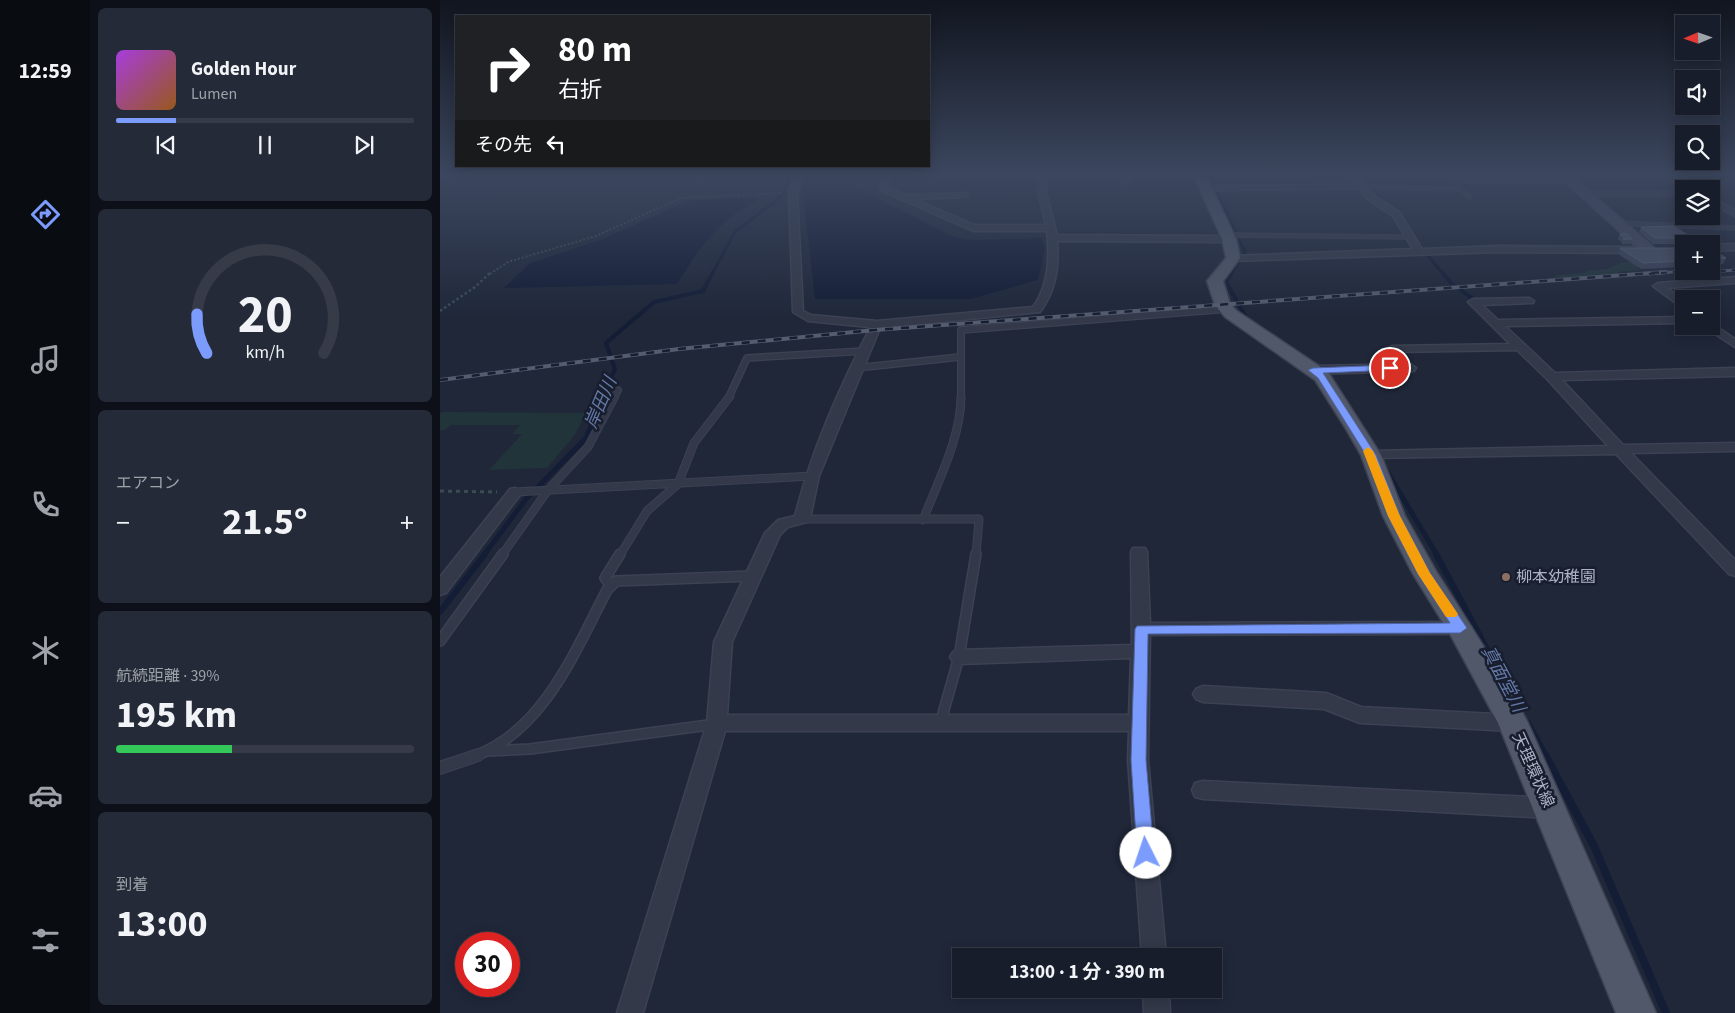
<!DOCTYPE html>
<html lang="ja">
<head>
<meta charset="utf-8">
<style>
  :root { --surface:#171d2b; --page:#242a37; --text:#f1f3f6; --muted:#9ea2a9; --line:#363b47; --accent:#7b9cfd }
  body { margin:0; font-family:"Source Sans 3","Noto Sans JP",sans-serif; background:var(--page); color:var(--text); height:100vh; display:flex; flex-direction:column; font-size:19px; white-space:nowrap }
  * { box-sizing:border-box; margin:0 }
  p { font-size:16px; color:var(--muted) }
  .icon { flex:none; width:28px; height:28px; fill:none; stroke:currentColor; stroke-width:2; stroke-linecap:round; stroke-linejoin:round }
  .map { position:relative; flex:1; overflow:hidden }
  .side { display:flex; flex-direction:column; gap:8px; padding:8px; background:#0d1018; width:350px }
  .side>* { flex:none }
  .guide { position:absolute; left:15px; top:15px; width:475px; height:152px; border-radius:0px; box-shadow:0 2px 12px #0003,0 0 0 1px var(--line); background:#202124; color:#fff; overflow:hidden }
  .needle { width:32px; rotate:268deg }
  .fabs { position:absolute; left:1235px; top:15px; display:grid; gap:10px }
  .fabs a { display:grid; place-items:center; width:45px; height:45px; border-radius:0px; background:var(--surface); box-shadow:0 2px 12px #0003,0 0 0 1px var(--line); font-size:25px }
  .speed { position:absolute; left:15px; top:932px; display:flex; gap:10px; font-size:25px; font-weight:700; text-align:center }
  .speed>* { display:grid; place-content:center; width:65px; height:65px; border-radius:50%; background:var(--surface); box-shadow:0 2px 12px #0003,0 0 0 1px var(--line); line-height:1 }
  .speed .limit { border:8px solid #d22; background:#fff; color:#111 }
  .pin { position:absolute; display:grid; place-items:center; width:42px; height:42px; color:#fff; margin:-21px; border:2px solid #fff; border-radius:50%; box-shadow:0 1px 5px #0007 }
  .me { position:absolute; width:55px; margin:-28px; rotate:356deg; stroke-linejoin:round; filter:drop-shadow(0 0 4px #0008) }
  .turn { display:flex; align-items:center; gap:18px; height:105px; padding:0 20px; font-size:22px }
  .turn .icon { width:65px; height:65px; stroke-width:2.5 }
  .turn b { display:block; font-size:35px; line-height:42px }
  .then { display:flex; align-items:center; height:48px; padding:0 20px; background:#0003; gap:10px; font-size:19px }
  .big { font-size:38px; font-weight:700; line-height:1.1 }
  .side .widget { flex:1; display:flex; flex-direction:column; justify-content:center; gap:8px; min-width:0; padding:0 18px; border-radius:8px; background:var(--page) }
  .side .dial { align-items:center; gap:0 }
  .dial svg { height:130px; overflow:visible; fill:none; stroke:var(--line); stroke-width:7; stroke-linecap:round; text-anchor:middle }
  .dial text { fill:var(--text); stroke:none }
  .song { display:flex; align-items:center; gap:15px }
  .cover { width:60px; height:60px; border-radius:8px; background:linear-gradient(135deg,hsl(280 70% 55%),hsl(30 70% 35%)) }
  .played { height:5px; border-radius:2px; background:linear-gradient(90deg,var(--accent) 20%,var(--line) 20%) }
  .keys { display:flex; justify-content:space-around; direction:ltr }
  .heat { display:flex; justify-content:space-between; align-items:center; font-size:28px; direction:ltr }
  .charge { height:8px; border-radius:4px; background:linear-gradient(90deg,#34c759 39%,var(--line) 0) }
  .trip { position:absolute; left:512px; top:948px; width:270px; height:50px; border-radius:0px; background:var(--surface); box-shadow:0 2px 12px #0003,0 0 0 1px var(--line); font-weight:700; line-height:50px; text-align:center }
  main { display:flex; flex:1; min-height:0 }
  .tab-bar { display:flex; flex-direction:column; width:90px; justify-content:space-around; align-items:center; background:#090c11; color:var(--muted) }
  .tab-bar .icon { width:35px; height:35px }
  .tab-bar .on { color:var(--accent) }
  .tab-bar b { font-size:22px; color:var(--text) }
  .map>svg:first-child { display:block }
  .green { fill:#21343a }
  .water { fill:#131d36 }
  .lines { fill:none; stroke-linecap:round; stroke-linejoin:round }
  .stream-far4 { stroke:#131d36; stroke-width:3 }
  .stream-far3 { stroke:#131d36; stroke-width:4 }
  .stream-far2 { stroke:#131d36; stroke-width:5 }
  .stream-far1 { stroke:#131d36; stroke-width:6 }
  .stream { stroke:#131d36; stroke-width:8 }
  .lane-far4-casing { stroke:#3c4253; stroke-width:5.5 }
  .lane-far3-casing { stroke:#3c4253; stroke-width:8 }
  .lane-far2-casing { stroke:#3c4253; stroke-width:9 }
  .lane-far1-casing { stroke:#3c4253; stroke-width:12 }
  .lane-casing { stroke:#3c4253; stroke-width:14 }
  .street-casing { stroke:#3c4253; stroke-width:3 }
  .secondary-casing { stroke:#3c4253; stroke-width:3 }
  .primary-casing { stroke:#3c4253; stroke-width:3 }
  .path-far2 { stroke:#3a4d52; stroke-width:2; stroke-dasharray:2 2; stroke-linecap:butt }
  .path-far1 { stroke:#3a4d52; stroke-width:2.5; stroke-dasharray:2.5 2.5; stroke-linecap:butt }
  .path { stroke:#3a4d52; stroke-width:3; stroke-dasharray:4 4; stroke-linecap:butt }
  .lane-far4 { stroke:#333949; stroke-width:4.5 }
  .lane-far3 { stroke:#333949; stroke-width:5.5 }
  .lane-far2 { stroke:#333949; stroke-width:7 }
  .lane-far1 { stroke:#333949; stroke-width:9 }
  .lane { stroke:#333949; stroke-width:12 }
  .street { fill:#333949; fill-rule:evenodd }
  .secondary { fill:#41475c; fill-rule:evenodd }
  .primary { fill:#505869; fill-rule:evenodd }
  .rail-far1-casing { stroke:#545c70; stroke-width:3 }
  .rail-casing { stroke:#545c70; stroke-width:4 }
  .rail-far1 { stroke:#181e2d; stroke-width:2; stroke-dasharray:6; stroke-linecap:butt }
  .rail { stroke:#181e2d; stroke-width:2.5; stroke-dasharray:8; stroke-linecap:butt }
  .wall { fill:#3a4258 }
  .building { fill:#464f64; stroke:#565e73 }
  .route { fill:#7b9cfd; stroke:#5065a4 }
  .slow { fill:#f59e0b }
  .education-dot { fill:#8d6e63; stroke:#181e2d; stroke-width:2 }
  .labels { text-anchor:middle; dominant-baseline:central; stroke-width:5; stroke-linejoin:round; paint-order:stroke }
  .poi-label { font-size:16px; fill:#adb3c6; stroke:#181e2d; text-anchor:start }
  .street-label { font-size:16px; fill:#adb3c6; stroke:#181e2d }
  .water-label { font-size:18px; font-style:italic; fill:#6478a7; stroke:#181e2d }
</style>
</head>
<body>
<main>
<nav class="tab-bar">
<b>12:59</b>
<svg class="icon on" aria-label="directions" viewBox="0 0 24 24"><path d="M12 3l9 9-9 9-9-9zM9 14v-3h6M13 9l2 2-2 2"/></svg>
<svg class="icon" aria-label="music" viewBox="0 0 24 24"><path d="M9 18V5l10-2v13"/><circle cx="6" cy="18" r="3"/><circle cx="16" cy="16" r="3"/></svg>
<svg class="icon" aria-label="phone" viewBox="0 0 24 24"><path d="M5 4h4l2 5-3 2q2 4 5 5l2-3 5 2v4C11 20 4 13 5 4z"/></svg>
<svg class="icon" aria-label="climate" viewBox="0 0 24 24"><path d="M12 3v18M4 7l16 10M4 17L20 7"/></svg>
<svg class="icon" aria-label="car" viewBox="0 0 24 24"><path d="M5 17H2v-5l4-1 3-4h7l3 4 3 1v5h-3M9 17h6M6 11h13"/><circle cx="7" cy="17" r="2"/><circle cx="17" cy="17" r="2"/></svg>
<svg class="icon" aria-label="filters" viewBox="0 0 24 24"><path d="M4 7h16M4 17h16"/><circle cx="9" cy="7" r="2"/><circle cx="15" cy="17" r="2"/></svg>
</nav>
<section class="side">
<div class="widget">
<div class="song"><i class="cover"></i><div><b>Golden Hour</b><p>Lumen</p></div></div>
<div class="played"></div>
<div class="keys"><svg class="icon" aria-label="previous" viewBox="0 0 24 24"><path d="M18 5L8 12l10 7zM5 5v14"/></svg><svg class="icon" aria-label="pause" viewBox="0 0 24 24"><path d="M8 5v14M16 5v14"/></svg><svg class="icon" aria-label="next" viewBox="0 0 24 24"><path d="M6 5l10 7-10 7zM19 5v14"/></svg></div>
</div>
<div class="widget dial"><svg viewBox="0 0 100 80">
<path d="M14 69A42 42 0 1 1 86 69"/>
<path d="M14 69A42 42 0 0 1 8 45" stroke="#7b9cfd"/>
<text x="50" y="56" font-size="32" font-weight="700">20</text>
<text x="50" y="72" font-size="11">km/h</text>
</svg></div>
<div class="widget"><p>エアコン</p>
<div class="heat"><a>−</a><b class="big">21.5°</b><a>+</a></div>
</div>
<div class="widget"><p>航続距離 · 39%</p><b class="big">195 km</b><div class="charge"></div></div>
<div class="widget"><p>到着</p><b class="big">13:00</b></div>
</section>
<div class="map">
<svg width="1295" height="1013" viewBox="0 0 1295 1013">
  <rect width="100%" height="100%" fill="#1f2739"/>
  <path class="green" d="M231,176H326L324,182L270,181L265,184L224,182Z
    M1183,262H1204L1208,266L1196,267L1201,270L1178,272L1183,275L1119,280L1114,276L1147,272V270L1167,269Z
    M2,412L146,413L134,436L107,468L49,470L82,434H72L80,425H11L5,430H0V414Z"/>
  <path class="water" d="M397,184L411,185L514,237L530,240L602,238L605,249L598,280L531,299H375L362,186Z
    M320,198C277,223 263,242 237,284L64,288L90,263L160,240L251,200Z"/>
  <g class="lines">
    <path class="stream-far4" d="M769,176L805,252L791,274
      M974,237L983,249
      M987,254L1003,274
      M272,274L295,232L338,199L344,192L350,176"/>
    <path class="stream-far3" d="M792,272L786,282L807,319
      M1002,272L1011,283L1036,301
      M163,397L175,369L166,343L214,302L263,291L273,272"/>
    <path class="stream-far2" d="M946,470L997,555
      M44,555L86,499L146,438L164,396"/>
    <path class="stream-far1" d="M996,554L1063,679
      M0,612L45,554
      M1088,723L1106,756"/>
    <path class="stream" d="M1105,755L1154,846L1226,1013"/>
    <defs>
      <path id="lane-far4" d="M1007,178L1044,182H1130
        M1017,186L1029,197
        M922,187L1020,189
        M1144,194H1244
        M1177,223L1295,228
        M787,235L969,237"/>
      <path id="lane-far3" d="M416,368L520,357
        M174,397L178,390
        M289,397L307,358L424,351
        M521,397V330L787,309"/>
      <path id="lane-far2" d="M75,492L372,476
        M362,519H539L536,555
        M483,520C498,481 521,438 521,396
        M62,555L108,490L148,447L175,396
        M180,555L207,511L238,484L254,443L290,396"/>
      <path id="lane-far1" d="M171,586L165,578L180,554
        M0,641L63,554
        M500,724L519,657L536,554
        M47,751L90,749L276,724
        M35,756C104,730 135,651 167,590L176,581L312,576"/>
      <path id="lane" d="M0,768L38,755"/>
      <path id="street" d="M354,176H362L357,192L363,311L371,315L437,321L593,307C609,285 610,257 607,231H533L440,190L444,176L450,178L447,187L466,195L527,193L528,195L524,197L475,199L534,225H606L598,192L599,176H607L606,192L617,235L789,236L794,239L789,242L617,241C619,268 616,290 600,312L440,328L379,476L370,519L367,522L348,527L340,535L292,642L287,715H689L691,658L519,664L513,662L510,657L513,652L519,650L692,645L691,552L693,548H705L707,552L710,623L1020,622L1026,623L1029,628L1026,633L1020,634L710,635L708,760L726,956H702L688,760L689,731H285L203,1013H177L267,723L274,642L325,533L338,520L355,516C371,451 399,389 429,330V327L368,321L353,312L349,192Z
        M682,176H690L688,185L681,183Z
        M909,176H917L933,195L959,212L982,249L1059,246L1200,247L1205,250L1200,253L1059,252L793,261L788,258L790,256L973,249L953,216L927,199L920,189L765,190L761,188L765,186L916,185Z
        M1225,176H1235L1254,189H1244Z
        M1271,198L1295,210V216L1271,203Z
        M1295,244V250L1271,251V245Z
        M1295,277V283L1227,288L1244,301V309L1213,286L1218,283Z
        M1089,298L1094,301L1093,303L1042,305L1058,320L1244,317V323L1065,326L1115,373L1295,368V376L1122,380L1183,445L1295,443V451L1191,453L1295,560V576L1289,574L1176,454L926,458L924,455L931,451L1168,446L1108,380L1077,350L952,352L946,349L952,346L1070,344L1028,302L1033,299Z
        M1271,323L1295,339V347L1266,328L1265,326H1271Z
        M970,364L976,368L974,371L873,374L867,370L873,366Z
        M75,488L82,492L80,495L6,593L0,595V577L70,489Z
        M763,686L886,693L921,707L1073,715L1080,717L1083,723L1080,729L1073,731L920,723L884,709L763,702L756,699L753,694L756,689Z
        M763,781L1110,798L1118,801L1121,808L1118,815L1110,818L763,799L755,797L752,790L755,783Z
        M703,989H729L730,1013H704Z"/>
      <path id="secondary" d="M1119,176H1131L1213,247L1215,250L1213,253H1203Z"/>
      <path id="primary" d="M754,176H766L796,239L800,258L783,281L790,304L797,311L888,372L941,455L965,516L996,571L1068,685L1088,723L1216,1013H1176L1058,723L1010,634L973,574L943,516L921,455L906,429L875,380L785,317L775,305L767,281L786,258L782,239Z"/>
    </defs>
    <use href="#lane-far4" class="lane-far4-casing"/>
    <use href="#lane-far3" class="lane-far3-casing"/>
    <use href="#lane-far2" class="lane-far2-casing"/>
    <use href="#lane-far1" class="lane-far1-casing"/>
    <use href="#lane" class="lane-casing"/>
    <use href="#street" class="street-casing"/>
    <use href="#secondary" class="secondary-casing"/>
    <use href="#primary" class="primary-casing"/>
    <path class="path-far2" d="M50,274L68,262L156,236L241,198L343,193"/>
    <path class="path-far1" d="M0,311L35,287L51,272"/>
    <path class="path" d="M0,491L57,492"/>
    <use href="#lane-far4" class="lane-far4"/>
    <use href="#lane-far3" class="lane-far3"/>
    <use href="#lane-far2" class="lane-far2"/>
    <use href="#lane-far1" class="lane-far1"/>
    <use href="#lane" class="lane"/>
    <use href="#street" class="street"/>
    <use href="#secondary" class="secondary"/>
    <use href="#primary" class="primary"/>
    <defs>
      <path id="rail-far1" d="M1209,274L1244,271
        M1244,274L1295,270"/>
      <path id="rail" d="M1238,274L1262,272
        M0,380L239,349L435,330L1226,272"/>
    </defs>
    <use href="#rail-far1" class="rail-far1-casing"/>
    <use href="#rail" class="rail-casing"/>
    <use href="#rail-far1" class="rail-far1"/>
    <use href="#rail" class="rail"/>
  </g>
  <path class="wall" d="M1233,226L1262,244H1213L1199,232L1201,227Z
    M1180,234L1192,239L1191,244H1181L1182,242L1178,239Z
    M1180,248H1244V267L1201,269L1178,254Z
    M1271,249L1286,258L1283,264L1271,265Z"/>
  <path class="building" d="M1233,226L1262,244H1248V240L1247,238H1215L1201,227Z
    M1180,234H1187L1192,239H1183H1186Z
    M1180,248H1244V261L1203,263Z
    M1271,249L1286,258L1271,259Z"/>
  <linearGradient id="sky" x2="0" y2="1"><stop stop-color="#11151f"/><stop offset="0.55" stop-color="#3c475f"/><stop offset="1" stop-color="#3c475f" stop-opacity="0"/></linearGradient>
  <rect width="1295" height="318" fill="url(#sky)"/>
  <path class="route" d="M950,365L955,368L954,370L883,373L936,455L960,516L990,573L1027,628L1020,633L708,634L706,760L714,853L712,859L706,861L700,859L697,853L691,760L695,629L697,626L1010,623L978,574L948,516L926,455L878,378L868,370L873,368Z"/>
  <path class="slow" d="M928,447L933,451L960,516L990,573L1018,614L1016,617H1006L978,574L948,516L923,451Z"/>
  <circle class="education-dot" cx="1066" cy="577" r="5"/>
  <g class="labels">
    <g class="poi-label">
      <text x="1076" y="577">柳本幼稚園</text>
    </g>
    <g class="street-label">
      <text transform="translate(1093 770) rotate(66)">天理環状線</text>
    </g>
    <g class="water-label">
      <text transform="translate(161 403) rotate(-67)">岸田川</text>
      <text transform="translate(1063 679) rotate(62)">真面堂川</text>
    </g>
  </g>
</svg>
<div class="fabs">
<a><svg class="needle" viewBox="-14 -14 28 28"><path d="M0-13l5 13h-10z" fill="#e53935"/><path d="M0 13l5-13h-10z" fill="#9ea2a9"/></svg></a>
<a><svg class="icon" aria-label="sound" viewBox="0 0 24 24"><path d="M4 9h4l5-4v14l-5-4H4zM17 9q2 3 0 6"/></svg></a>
<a><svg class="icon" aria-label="search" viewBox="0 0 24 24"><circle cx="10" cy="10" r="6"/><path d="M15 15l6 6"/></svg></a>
<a><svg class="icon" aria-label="layers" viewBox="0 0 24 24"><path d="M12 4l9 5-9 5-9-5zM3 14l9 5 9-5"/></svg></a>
<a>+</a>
<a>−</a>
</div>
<div class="speed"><div class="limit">30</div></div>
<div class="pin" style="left:950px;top:368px;background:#d93025"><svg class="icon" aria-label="arrive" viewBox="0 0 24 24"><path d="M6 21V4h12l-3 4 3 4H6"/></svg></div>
<svg class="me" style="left:706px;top:853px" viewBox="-20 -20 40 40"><circle r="19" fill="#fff"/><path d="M0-13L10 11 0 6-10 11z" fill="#7b9cfd"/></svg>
<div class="trip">13:00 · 1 分 · 390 m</div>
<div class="guide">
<div class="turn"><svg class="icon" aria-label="right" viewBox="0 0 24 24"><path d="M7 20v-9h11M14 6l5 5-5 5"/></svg><div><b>80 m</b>右折</div></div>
<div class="then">その先<svg class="icon" aria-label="left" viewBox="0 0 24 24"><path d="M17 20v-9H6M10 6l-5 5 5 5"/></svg></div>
</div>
</div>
</main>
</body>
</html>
